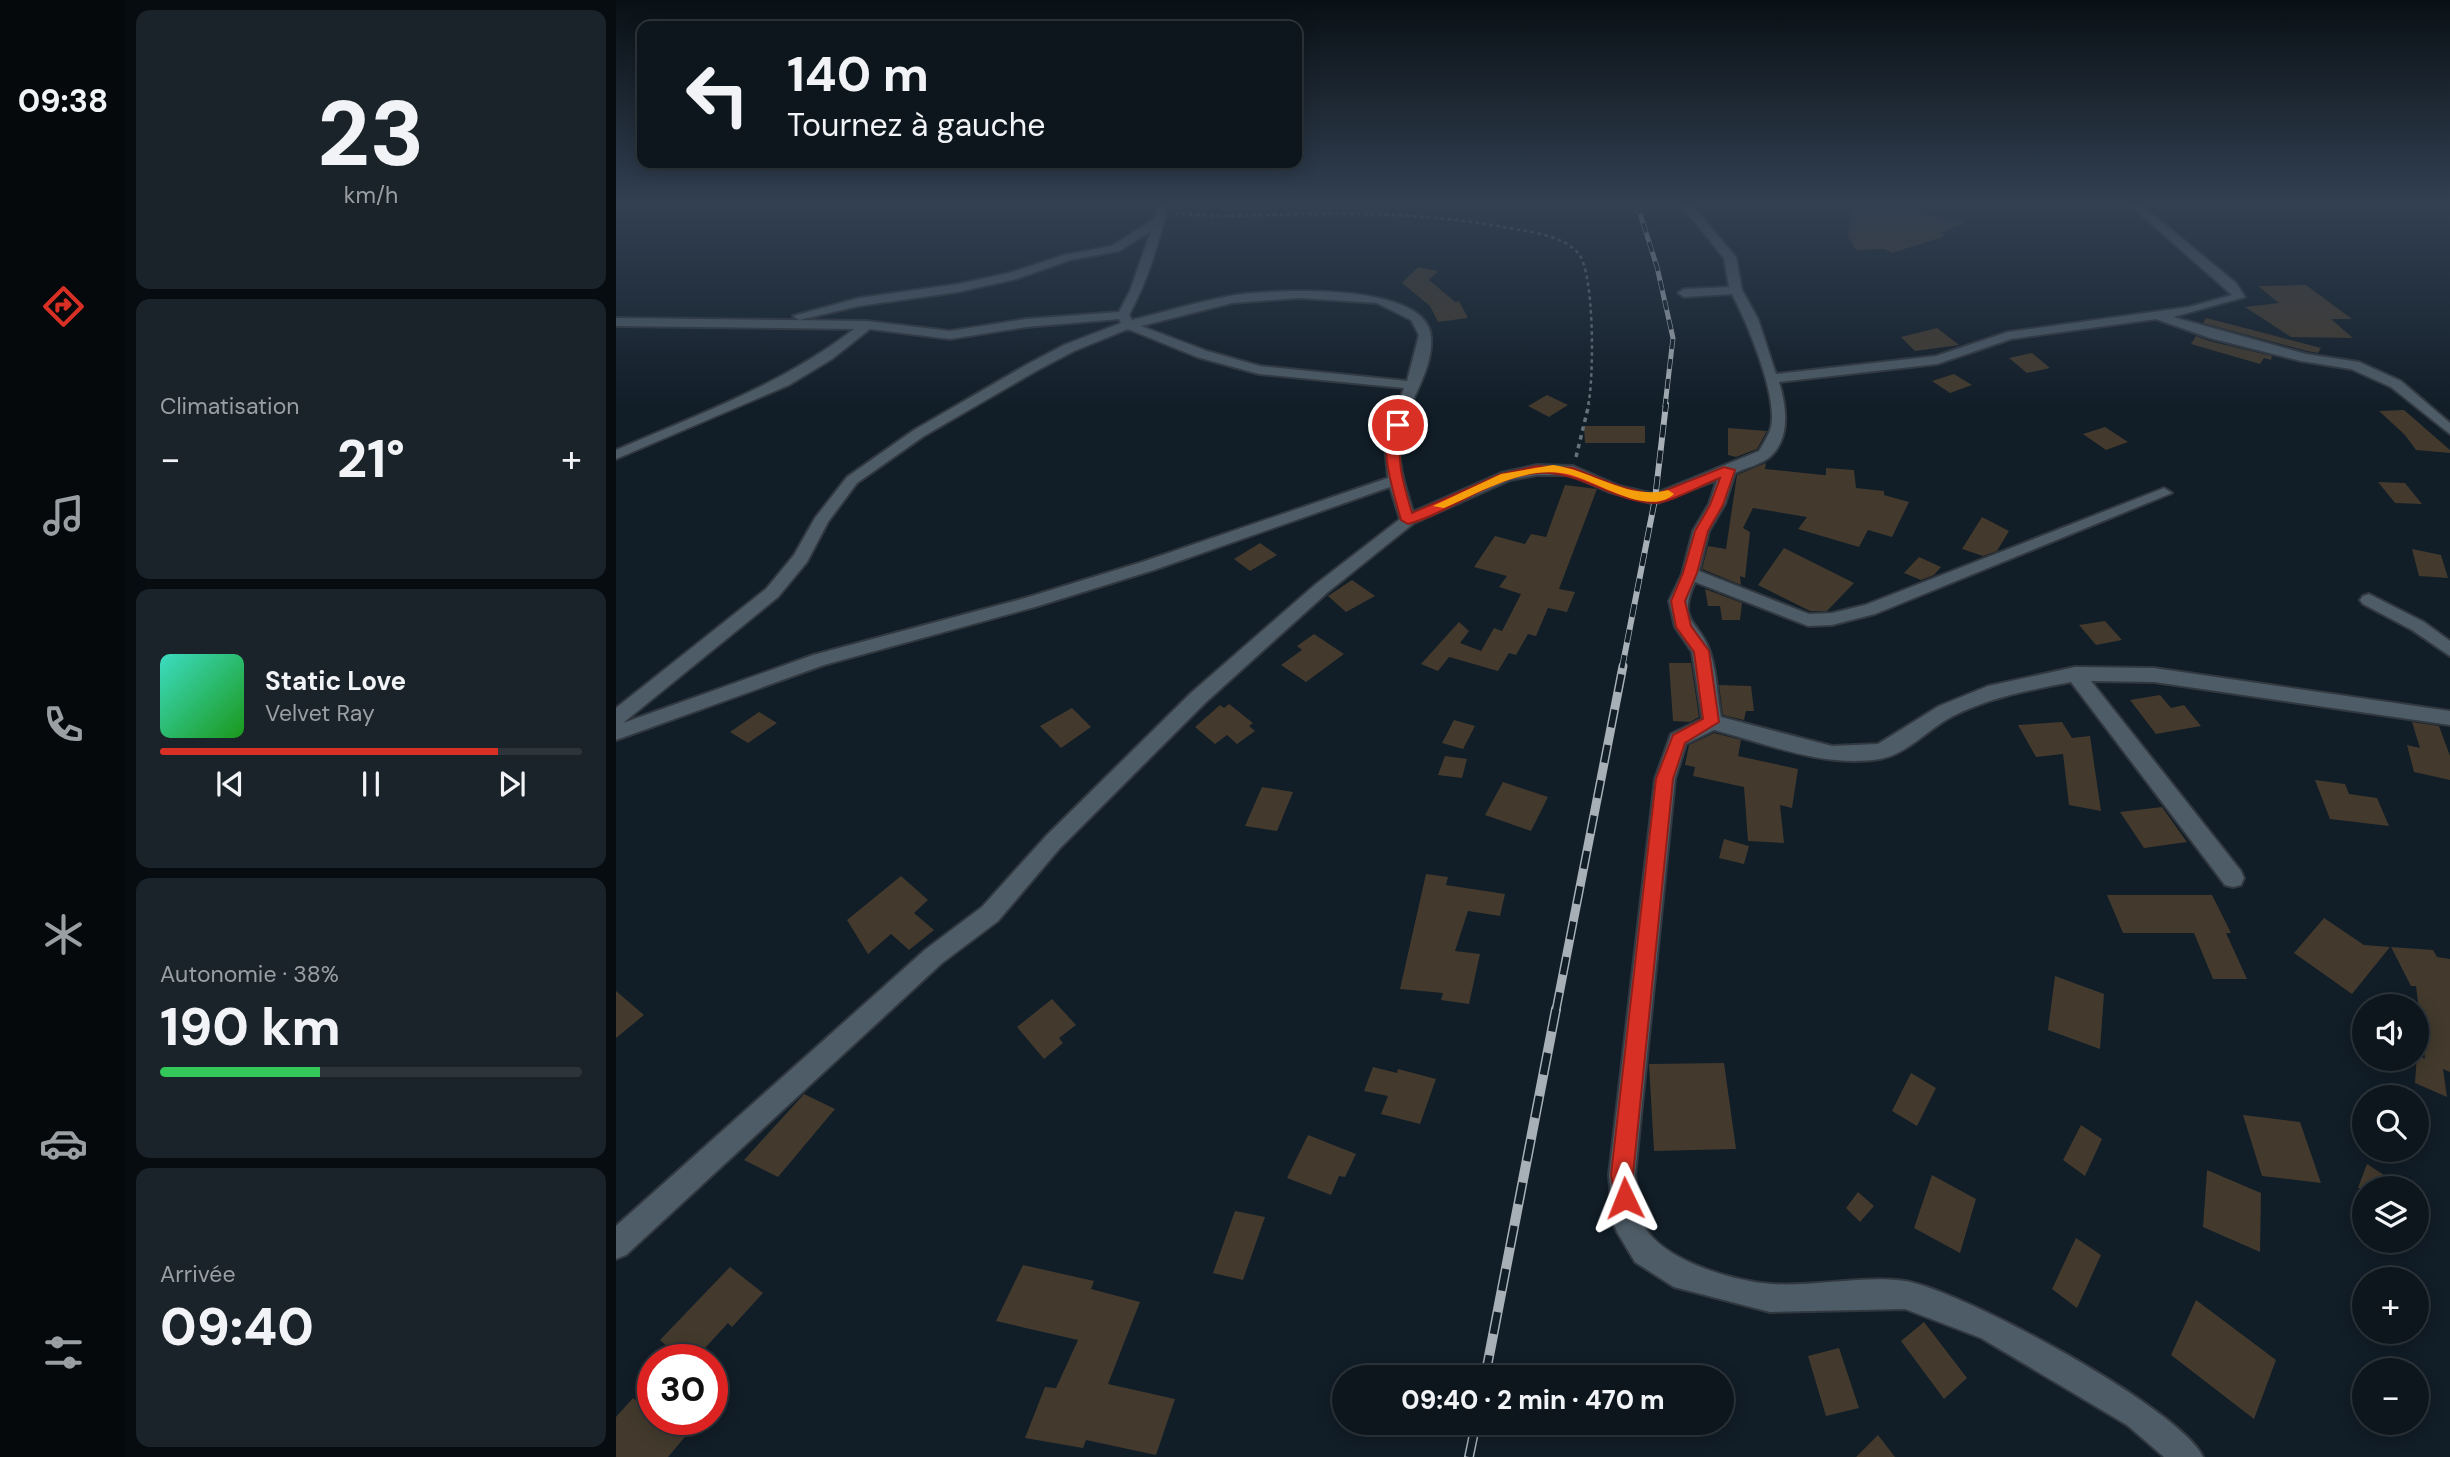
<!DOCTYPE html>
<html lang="fr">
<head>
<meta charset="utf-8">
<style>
  :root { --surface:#0d161d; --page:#1b232a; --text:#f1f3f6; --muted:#9a9fa4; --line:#2d353b; --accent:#d93025 }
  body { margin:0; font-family:"DM Sans",sans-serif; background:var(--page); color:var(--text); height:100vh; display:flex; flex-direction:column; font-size:26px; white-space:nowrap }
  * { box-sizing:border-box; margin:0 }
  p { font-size:23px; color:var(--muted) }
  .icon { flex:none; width:38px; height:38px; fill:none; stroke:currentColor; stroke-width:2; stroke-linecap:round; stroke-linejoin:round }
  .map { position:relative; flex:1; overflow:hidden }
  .drawer { display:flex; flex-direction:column; gap:10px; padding:10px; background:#070c10; width:490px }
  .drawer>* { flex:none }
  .hud { position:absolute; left:21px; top:21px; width:665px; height:147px; border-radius:14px; box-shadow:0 4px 18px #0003,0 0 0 2px var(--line); background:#0d161d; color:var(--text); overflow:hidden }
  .fabs { position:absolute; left:1736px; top:994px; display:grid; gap:14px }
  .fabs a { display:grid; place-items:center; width:77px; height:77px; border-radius:50%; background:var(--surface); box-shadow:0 4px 18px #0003,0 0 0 2px var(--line); font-size:35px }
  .speed { position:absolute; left:21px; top:1344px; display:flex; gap:14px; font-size:35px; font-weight:700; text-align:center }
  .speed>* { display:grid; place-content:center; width:91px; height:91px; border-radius:50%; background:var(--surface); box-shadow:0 4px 18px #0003,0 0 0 2px var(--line); line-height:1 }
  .speed .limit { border:10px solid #d22; background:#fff; color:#111 }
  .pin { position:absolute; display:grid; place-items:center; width:60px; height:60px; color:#fff; margin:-30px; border:4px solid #fff; border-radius:50%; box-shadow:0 2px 7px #0007 }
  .me { position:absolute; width:77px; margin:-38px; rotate:358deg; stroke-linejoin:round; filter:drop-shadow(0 0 5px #0008) }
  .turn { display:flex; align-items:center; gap:24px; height:147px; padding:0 35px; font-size:32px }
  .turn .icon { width:91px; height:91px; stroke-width:2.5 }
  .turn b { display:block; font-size:49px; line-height:60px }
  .big { font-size:52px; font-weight:800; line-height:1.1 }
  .drawer .tile { flex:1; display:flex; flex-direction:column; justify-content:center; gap:10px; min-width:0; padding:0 24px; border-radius:14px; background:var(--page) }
  .drawer .dial { align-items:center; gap:0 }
  .dial b { font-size:91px; line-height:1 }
  .song { display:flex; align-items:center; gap:21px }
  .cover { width:84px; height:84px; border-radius:10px; background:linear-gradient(135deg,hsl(170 70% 55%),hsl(120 70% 35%)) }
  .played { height:7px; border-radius:4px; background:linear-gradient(90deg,var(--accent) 80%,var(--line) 80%) }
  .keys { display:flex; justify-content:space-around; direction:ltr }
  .heat { display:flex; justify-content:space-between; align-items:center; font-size:38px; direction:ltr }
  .charge { height:10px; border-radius:5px; background:linear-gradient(90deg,#34c759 38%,var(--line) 0) }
  .trip { position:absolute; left:716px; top:1365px; width:402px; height:70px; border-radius:35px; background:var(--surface); box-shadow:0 4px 18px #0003,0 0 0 2px var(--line); font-weight:800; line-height:70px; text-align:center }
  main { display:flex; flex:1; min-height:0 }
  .tab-bar { display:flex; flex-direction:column; width:126px; justify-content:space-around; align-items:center; background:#05090c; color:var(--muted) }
  .tab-bar .icon { width:49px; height:49px }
  .tab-bar .active { color:var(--accent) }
  .tab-bar b { font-size:32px; color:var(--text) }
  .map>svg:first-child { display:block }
  .building { fill:#433a2d }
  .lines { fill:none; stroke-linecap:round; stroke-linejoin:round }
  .minor-casing { stroke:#31383f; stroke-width:4 }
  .path-far1 { stroke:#677179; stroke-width:2.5; stroke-dasharray:3.5 3.5; stroke-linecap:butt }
  .path { stroke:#677179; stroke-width:3.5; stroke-dasharray:4.5 4.5; stroke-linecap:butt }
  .minor { fill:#4e5c67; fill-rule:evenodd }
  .rail-far3-casing { stroke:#a7b0b6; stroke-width:5 }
  .rail-far2-casing { stroke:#a7b0b6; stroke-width:6 }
  .rail-far1-casing { stroke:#a7b0b6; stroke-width:9 }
  .rail-casing { stroke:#a7b0b6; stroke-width:10 }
  .rail-far3 { stroke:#111d27; stroke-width:3.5; stroke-dasharray:10; stroke-linecap:butt }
  .rail-far2 { stroke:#111d27; stroke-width:4.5; stroke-dasharray:13; stroke-linecap:butt }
  .rail-far1 { stroke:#111d27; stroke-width:6; stroke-dasharray:18; stroke-linecap:butt }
  .rail { stroke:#111d27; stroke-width:7; stroke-dasharray:22; stroke-linecap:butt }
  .route { fill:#d93025; stroke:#8d1f18; stroke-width:2 }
  .slow { fill:#f59e0b }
</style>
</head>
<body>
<main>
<nav class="tab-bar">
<b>09:38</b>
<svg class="icon active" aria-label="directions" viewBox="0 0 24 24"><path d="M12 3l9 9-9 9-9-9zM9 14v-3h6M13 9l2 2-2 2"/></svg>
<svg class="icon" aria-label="music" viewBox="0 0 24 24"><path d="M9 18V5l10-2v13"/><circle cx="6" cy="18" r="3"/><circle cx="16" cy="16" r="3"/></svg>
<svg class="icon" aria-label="phone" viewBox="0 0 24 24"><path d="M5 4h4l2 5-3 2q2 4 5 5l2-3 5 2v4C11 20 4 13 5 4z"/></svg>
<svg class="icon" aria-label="climate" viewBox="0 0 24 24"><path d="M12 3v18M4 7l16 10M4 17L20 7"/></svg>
<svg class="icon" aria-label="car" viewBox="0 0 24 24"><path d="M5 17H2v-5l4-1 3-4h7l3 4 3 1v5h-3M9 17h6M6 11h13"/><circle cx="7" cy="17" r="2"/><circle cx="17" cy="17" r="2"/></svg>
<svg class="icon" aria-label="filters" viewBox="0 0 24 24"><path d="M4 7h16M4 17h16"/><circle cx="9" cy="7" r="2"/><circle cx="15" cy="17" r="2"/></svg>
</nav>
<section class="drawer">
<div class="tile dial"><b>23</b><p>km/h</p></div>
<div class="tile"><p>Climatisation</p>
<div class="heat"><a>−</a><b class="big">21°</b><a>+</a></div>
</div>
<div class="tile">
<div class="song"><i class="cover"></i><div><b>Static Love</b><p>Velvet Ray</p></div></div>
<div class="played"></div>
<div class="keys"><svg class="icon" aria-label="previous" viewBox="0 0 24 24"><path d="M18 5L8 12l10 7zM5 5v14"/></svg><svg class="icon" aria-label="pause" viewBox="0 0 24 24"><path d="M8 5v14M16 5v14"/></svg><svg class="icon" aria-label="next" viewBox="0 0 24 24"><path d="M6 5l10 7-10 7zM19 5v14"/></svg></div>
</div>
<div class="tile"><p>Autonomie · 38%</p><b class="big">190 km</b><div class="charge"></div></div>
<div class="tile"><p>Arrivée</p><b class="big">09:40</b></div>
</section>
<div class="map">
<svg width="1834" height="1457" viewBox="0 0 1834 1457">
  <rect width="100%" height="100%" fill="#111d27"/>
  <path class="building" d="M1236,204H1291L1283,211L1351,222L1324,233L1330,236L1276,253L1269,249L1240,250L1232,237Z
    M802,267L822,271L813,280L839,302L843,301L852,318L822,322L814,306L786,283Z
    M1690,285L1736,319H1715L1737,338L1675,337L1629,307L1663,303L1642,286Z
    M1590,318L1625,327L1705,348L1702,353L1691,351L1587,323Z
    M1321,328L1343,345L1299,351L1285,337Z
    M1580,336L1593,341L1656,356L1655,360L1648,358L1644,364L1575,344Z
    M1416,353L1434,368L1411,373L1393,358Z
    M1338,374L1356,385L1334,393L1316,381Z
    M931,395L952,405L933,417L912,406Z
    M1788,410L1834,450V453L1800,450L1789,435L1763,411Z
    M968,426H1029V443H969Z
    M1489,427L1512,442L1490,450L1467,434Z
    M1112,428L1151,431L1141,449L1120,457L1112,455Z
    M1150,463L1149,469L1207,475H1210V468L1238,470L1240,488L1268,491V495L1293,502L1276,537L1252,530L1243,547L1182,529L1191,517L1137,508L1127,528L1134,532L1129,578L1124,576L1125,585L1086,569L1092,546L1110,549L1121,475Z
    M1762,482L1789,483L1806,504L1779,503Z
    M949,485L981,489L943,589L959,592L951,612L932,608L920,636L912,634L900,655L893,653L882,671L833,657L822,671L805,664L843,622L853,631L844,643L865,651L878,628L886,631L905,594L883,587L891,576L858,567L879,536L909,544L915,534L930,537Z
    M1366,517L1393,531L1381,551L1367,556L1346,549Z
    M644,543L661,555L634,571L618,559Z
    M1168,548L1238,583L1211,611H1194L1142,585Z
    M1796,549L1825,555L1832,578L1803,576Z
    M1303,557L1325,567L1318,575L1305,580L1288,573Z
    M736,580L759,596L730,612L712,596Z
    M1089,589L1126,603L1124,620H1106L1104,606H1092Z
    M1489,621L1506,640L1480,645L1463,625Z
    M698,634L728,654L690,682L665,665L686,650L681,646Z
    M1053,663H1075L1083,717L1074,722L1057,721Z
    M1103,685L1135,686L1138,711H1130L1128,720L1107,715Z
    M1544,695L1555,708L1568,705L1585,726L1540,734L1514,700Z
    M613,704L637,723L633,726L639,731L621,744L611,735L599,744L579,727L604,705L608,708Z
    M456,708L475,727L445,748L424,726Z
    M143,712L161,723L132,743L114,732Z
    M838,720L859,726L847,749L826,743Z
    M1446,722L1456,738L1474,736L1485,811L1453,805L1447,754L1420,757L1402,725Z
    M1796,722L1823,726L1834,756V780L1798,772L1791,745L1804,748Z
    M1098,733L1125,740L1122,756L1182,769L1176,808L1164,805L1168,843L1132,841L1128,787L1077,776L1079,767L1069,765L1073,745Z
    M829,756L851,759L846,778L822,775Z
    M1699,780L1729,784L1733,794L1761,798L1773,826L1714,819Z
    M887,782L932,797L915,831L869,815Z
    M646,787L677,792L661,831L629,826Z
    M1546,807L1571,842L1528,848L1504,812Z
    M1108,839L1133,846L1128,864L1103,858Z
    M810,874L832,877L830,885L889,894L884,916L852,911L839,951L864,954L853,1004L825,1000L827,993L784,989Z
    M285,876L312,900L298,913L318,930L293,950L275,934L252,954L231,920Z
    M1491,895H1596L1615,933H1610L1631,979H1597L1578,933H1507Z
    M1708,918L1748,945L1774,947L1736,994L1678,953Z
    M1775,947L1817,950L1821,957L1834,959V1072L1827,1069L1831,1097L1799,1083L1801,1054L1809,1059L1800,986H1795Z
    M1439,976L1488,994L1484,1049L1432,1030Z
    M0,991L28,1015L0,1038Z
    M436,999L460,1025L443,1038L447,1043L428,1059L401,1027Z
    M1108,1063L1120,1149L1038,1151L1033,1064Z
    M757,1067L781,1073L782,1069L820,1079L804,1124L765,1114L772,1096L748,1091Z
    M1295,1073L1320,1088L1301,1126L1276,1111Z
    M188,1094L219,1109L162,1177L128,1160Z
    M1627,1115L1684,1122L1705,1183L1646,1176Z
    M1465,1125L1486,1139L1469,1176L1447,1160Z
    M692,1135L740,1154L729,1177L723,1176L715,1195L671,1178Z
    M1751,1164L1788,1188H1742Z
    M1591,1170L1645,1193L1644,1252L1587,1227Z
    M1316,1175L1360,1199L1344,1253L1298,1228Z
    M1242,1192L1258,1206L1244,1222L1230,1208Z
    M619,1211L649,1217L627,1280L597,1273Z
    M1460,1238L1485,1255L1461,1308L1436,1289Z
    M407,1265L478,1281L475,1289L524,1302L492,1384L559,1399L540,1455L470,1440L467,1448L409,1438L429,1387L440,1388L462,1340L380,1321Z
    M114,1267L147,1293L116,1327L112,1323L78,1360H67L44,1340Z
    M1580,1300L1660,1360L1638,1419L1555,1355Z
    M1308,1322L1351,1378L1328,1399L1285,1341Z
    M1223,1348L1243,1408L1210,1416L1192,1356Z
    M17,1398L37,1413V1419H84L52,1457H0V1417Z
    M1262,1435L1279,1457H1240Z"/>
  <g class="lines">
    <defs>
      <path id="minor" d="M542,204H552C543,243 532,280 513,315L516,320C549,312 581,302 614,296C652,289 812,281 815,337C818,374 786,408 783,444C782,466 791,491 797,512L885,473L921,465L957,466L1003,486L1038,494L1143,451C1147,444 1153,435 1155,427C1162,396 1131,322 1116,294L1068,297L1062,293L1068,289L1113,287L1108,258L1064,204H1075L1120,257L1126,290L1142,319L1160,374L1320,356L1392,332L1573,307L1616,295L1513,204H1524L1620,283L1629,297L1557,317L1690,354L1743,362L1785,381L1834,423V434L1775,387L1735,369L1685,361L1594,338L1540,319L1395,339L1321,364L1163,382C1170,405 1175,437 1155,456C1147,464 1129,468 1119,473L1109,504L1093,531L1083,571L1193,614L1216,613L1249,605L1543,490L1548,488L1556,493L1259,614L1216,625L1192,626L1079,582C1060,624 1084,620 1094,652C1101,672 1101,696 1105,717L1216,746L1262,744L1323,706L1372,686L1459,667L1538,668L1834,711V725L1538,682L1475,681L1625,871L1628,878L1625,885L1617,887L1609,885L1455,682C1415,690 1374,697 1337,716C1313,728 1292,754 1264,759C1208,768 1152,744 1098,730L1070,744L1059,779L1019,1175C1021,1188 1020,1204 1024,1217C1037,1259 1117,1281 1155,1284C1196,1287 1250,1275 1289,1281C1343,1289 1566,1409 1587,1457H1548L1511,1425L1365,1338L1289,1309L1154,1312L1058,1287L1019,1262L1001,1232L997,1222L993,1175L1039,779L1055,734L1086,719L1076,652L1059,627L1053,601L1066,574L1077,531L1093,504L1101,480L1039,504L993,492L955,475H921L894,480L798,523L712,592L589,703L444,848L382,921L326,963L10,1255L0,1259V1226L310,949L366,907L430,836L575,693L700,584L784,519L774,487L538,570L419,607L208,665L0,740V725L6,723L0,725V708L150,589L178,555L199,518L231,477L298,430L410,365L448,345L505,323L503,319L410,327L334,339L254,329L216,359L173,385L0,459V450C83,414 167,384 238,329L0,326V318L251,321L334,331L410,319L503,312L514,291L535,231L503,251L454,260L400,279L342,292L243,306L183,320L177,316L243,298L342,284L393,273L448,255L496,246L538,219ZM683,298L761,303L795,320L803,335L791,381L644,366L591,351L525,326L616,303ZM512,329L581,357L643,374L788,388L769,443L772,478L526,562L409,598L197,655L7,723L162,597L191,562L212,522L241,483L308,436L420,371L458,351Z
        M1753,594L1808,622L1834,641V656L1796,630L1747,604L1744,600L1747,596Z"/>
    </defs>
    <use href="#minor" class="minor-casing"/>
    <path class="path-far1" d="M559,213C605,219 651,214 697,214C764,213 832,216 898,229C918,232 948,237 962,253C979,272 978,380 972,406"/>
    <path class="path" d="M960,457L973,404"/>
    <use href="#minor" class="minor"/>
    <defs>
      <path id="rail-far3" d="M1021,204L1041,267L1057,338L1049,406"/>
      <path id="rail-far2" d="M1006,668L1039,499L1050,404"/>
      <path id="rail-far1" d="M940,1010L1007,666"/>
      <path id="rail" d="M869,1377L940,1009
        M853,1457L860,1423"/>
    </defs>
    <use href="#rail-far3" class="rail-far3-casing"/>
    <use href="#rail-far2" class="rail-far2-casing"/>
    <use href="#rail-far1" class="rail-far1-casing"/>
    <use href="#rail" class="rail-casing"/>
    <use href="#rail-far3" class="rail-far3"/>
    <use href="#rail-far2" class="rail-far2"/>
    <use href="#rail-far1" class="rail-far1"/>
    <use href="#rail" class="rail"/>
  </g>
  <linearGradient id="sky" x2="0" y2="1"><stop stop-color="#091015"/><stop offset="0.5" stop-color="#324052"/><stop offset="1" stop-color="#324052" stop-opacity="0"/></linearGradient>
  <rect width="1834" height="408" fill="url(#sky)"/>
  <path class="route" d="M782,422L788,425C778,455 787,483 796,513L885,474L921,466L957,468L1002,486L1038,495L1108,467L1119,470L1107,505L1092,531L1081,573L1069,601L1075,626L1093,651L1103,722L1069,743L1057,779L1017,1175L1020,1198L1017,1206L1009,1209L1001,1206L995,1175L1040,779L1057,735L1087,719L1078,652L1060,627L1055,601L1067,573L1079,531L1094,505L1104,478C1088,484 1054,503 1039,503C997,502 964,470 921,473C875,477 836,512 792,524L785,520C780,500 756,432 782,422Z"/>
  <path class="slow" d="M937,465C975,470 1014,501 1052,490L1058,494C1032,518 980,480 951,474C909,465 865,492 828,508L817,506L885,474Z"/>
</svg>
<div class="fabs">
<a><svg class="icon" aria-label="sound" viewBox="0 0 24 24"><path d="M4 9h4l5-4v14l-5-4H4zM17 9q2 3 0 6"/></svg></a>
<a><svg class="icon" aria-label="search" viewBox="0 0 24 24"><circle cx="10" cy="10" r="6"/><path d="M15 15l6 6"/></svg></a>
<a><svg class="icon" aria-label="layers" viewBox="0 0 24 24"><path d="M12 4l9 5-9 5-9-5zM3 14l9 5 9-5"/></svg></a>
<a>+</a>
<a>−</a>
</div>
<div class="speed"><div class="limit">30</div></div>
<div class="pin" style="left:782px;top:425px;background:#d93025"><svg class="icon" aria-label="arrive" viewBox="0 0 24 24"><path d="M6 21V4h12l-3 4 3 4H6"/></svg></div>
<svg class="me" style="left:1009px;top:1198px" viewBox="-20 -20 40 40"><path d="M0-17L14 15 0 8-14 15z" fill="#d93025" stroke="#fff" stroke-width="4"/></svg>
<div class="trip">09:40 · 2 min · 470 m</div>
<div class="hud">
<div class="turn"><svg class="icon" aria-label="left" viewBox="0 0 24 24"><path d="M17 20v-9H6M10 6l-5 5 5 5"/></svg><div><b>140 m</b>Tournez à gauche</div></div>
</div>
</div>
</main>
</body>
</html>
